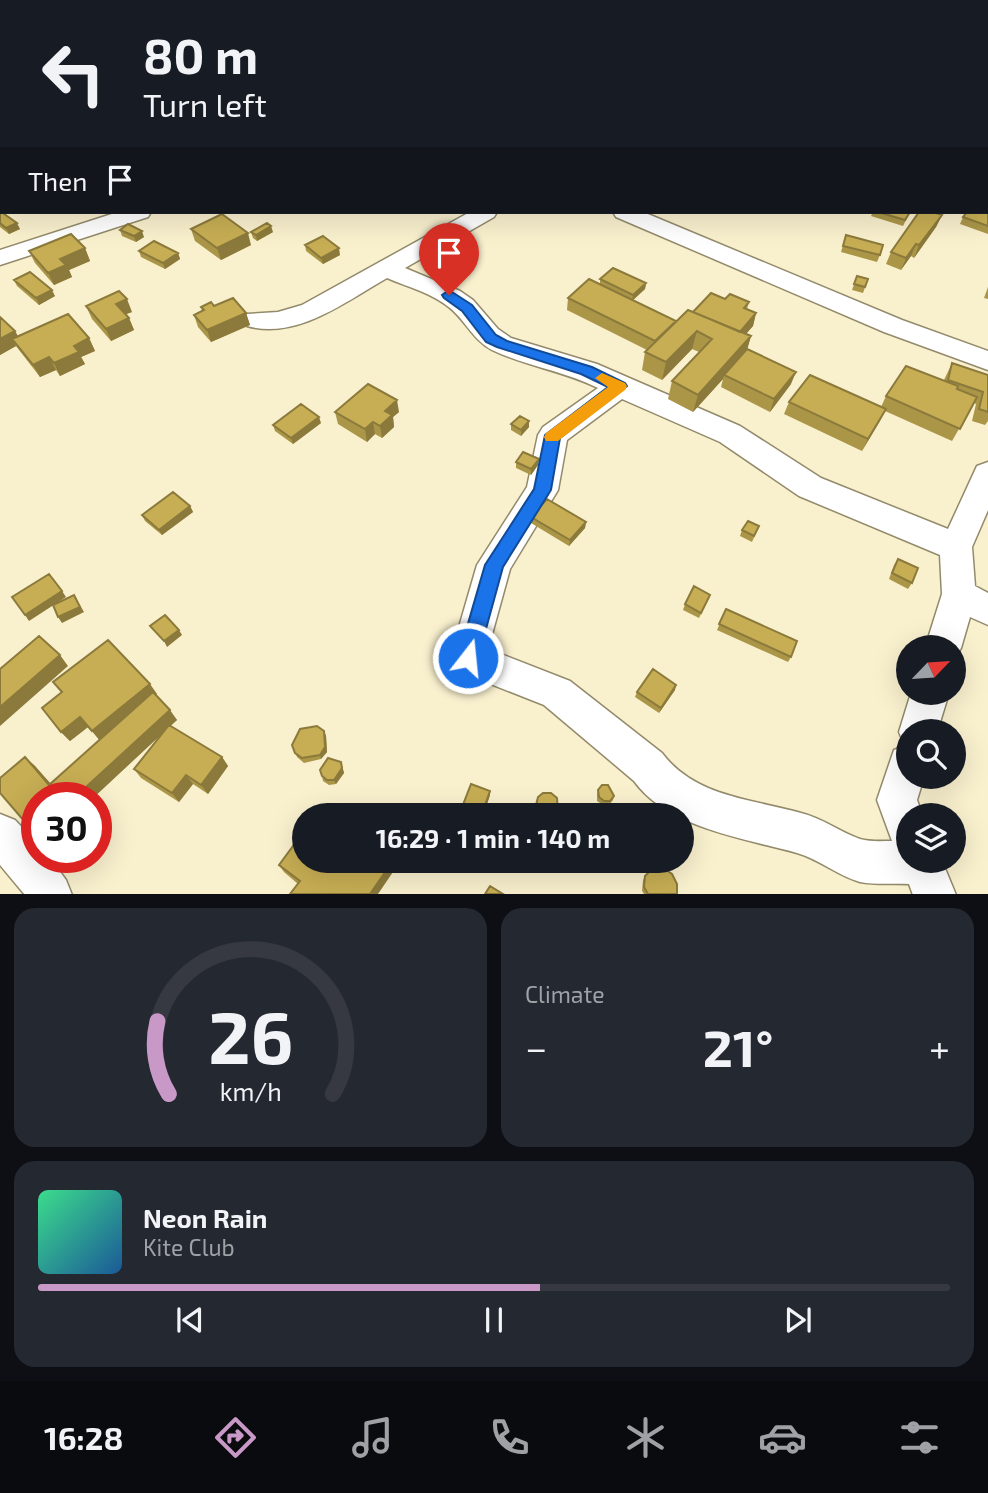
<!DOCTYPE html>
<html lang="en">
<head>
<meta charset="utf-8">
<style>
  :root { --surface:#171b24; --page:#242831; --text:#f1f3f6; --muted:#9ea1a6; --line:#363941; --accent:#c899c7 }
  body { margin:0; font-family:"Exo 2",sans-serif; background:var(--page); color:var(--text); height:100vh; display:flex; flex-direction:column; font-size:26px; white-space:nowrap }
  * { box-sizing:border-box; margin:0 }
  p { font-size:23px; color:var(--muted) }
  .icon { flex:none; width:38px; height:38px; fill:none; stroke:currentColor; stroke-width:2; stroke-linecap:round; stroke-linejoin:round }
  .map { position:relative; height:894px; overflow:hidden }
  .panel { display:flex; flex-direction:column; gap:14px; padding:14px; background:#0d0f14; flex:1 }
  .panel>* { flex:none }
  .guide { position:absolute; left:0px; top:0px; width:989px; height:214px; box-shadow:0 7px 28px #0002; background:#171b24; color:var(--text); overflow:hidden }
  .needle { width:46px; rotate:65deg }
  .controls { position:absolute; left:896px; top:635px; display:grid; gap:14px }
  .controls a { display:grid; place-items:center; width:70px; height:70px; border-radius:50%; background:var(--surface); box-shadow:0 7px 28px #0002; font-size:35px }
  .speed { position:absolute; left:21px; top:782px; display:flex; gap:14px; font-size:35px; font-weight:700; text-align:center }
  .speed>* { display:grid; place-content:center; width:91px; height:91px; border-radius:50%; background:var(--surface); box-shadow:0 7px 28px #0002; line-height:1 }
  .speed .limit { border:10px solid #d22; background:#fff; color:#111 }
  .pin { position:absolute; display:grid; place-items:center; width:60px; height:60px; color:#fff; margin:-72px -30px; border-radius:50% 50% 50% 0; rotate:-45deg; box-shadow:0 0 7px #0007 }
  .pin .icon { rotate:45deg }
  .me { position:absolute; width:77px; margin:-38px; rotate:16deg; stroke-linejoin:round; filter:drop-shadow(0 0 5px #0008) }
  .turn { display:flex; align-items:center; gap:24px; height:147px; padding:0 28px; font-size:32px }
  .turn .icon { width:91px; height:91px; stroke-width:2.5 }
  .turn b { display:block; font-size:49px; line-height:60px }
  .then { display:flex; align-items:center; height:66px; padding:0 28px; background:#0003; gap:14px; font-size:26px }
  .big { font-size:52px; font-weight:700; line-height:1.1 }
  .panel .widget { flex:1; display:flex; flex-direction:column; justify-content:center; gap:10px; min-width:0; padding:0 24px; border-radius:21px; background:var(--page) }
  .panel .dial { align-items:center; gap:0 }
  .dial svg { height:182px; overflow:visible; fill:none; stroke:var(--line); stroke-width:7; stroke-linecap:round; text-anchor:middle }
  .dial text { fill:var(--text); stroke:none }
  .song { display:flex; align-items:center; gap:21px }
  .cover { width:84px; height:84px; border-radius:10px; background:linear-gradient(135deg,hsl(150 70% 55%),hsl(210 70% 35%)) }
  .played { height:7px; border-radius:4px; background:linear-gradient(90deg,var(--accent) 55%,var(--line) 55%) }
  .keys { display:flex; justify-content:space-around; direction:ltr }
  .heat { display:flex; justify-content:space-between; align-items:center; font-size:38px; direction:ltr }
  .panel .tiles { flex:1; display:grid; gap:14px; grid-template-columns:1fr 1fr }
  .widget:last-child { grid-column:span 2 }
  .trip { position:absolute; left:292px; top:803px; width:402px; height:70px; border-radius:35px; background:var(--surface); box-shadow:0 7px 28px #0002; font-weight:700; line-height:70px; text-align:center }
  .dock { display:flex; height:112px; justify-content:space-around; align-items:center; background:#090b0e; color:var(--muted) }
  .dock .icon { width:49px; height:49px }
  .dock .active { color:var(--accent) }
  .dock b { font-size:32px; color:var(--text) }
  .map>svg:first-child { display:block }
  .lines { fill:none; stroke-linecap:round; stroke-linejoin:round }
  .street-casing { stroke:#938a6b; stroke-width:3 }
  .street { fill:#fff; fill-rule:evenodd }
  .wall { fill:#ab9648 }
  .shaded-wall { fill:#8b7a3b }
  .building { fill:#c7ae54; stroke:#8b7a3b; stroke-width:2 }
  .route { fill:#1a73e8; stroke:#114b97; stroke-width:2 }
  .slow { fill:#f59e0b }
</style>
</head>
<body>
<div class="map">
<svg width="988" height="895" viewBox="0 0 988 895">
  <rect width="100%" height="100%" fill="#f9f0ce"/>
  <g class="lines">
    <defs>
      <path id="street" d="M224,0H241L242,2H225Z
        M525,0H542L524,2Z
        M987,173H988V185H987Z
        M118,212H151L148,217L0,265V250Z
        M470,212H497L494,217L405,268L460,291L473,300L498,329L511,338L597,364L740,426L821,478L948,529L977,466L988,462V510L972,547L975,586L988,593V625L970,617L961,648L954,660V648H925L942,594L940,555L799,496L720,442L622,399L567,440L558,490L510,569L488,649L570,681L662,753C695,797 752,799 801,813C822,818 840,832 860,839C870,842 882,841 892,841L877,800L894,750L905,746L899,732L911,693H949L937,732H908V777H924L917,800L923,816H908V861H942L956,895H913L909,884C894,883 875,885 860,882C838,876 819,859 797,853C743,838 668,828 634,781L544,705L455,670L450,658L477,565L527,487L538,435L543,427L598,388C564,371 525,366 492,350C474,341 465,320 450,308C432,293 408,287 387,278C345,302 297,340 247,326L243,320L247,314L278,312L302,305Z
        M613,212H643L902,320L988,351V370L884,332L616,217Z
        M0,814L15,820L37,843V858H50L66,880L72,895H25L0,865Z"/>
    </defs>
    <use href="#street" class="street-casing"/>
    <use href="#street" class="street"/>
  </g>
  <path class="wall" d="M590,0H608L606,2H595Z
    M988,208V234L960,224L963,217Z
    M0,211L20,229L9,234L0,227Z
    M873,212H910L903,226L871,216Z
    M942,215L936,227L914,258L911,256L901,270L886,264L891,252Z
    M191,229L251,245L221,260L195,241Z
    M120,230L144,237L136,242L122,236Z
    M251,232H273L257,241L253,238Z
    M846,235L880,255L877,262L841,252Z
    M305,245L340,255L323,264L306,251Z
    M85,248L90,261L69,270L72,277L54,285L35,263L29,251Z
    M139,251L178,253L180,259L165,269L141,257Z
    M857,276L868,279L863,293L852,290Z
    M600,279L646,283L645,289L633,300L676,322L693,312L725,299L749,302L747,309L756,313L753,326L746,334L751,336L747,349L791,384L770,412L721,387L723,379L693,412L668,399L672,381L699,352L692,349L662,380L642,370L645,352L647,350L567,310L568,298L600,284Z
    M14,280L55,296L39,305L17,286Z
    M988,287V299L984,298Z
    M86,306L132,312L126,314L129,318L134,330L111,341L92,319Z
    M214,306L246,313L250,325L211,342L198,327L194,315L202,311L201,307Z
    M0,317L15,331L18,337L89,338L95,351L81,357L85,364L60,376L56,370L40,377L16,346L0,355Z
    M952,363L988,375V421L985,425L972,421L976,404L974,403L952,441L885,411L862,451L784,414L789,402L881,407L886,396L944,380Z
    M335,412H399L393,417L394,427L382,438L375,434L367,442L338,424Z
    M529,421V427L521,436L511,430V424Z
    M321,423L293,444L275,431L273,425Z
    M539,459L538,465L531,475L516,468V462Z
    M190,506L193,512L162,535L145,521L142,515Z
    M531,517L586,522L585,528L569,546L531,523Z
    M759,526L752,542L740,536L742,530Z
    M898,559L912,583L908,589L889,579L894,565Z
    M708,600L699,618L683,610L685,604Z
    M726,609L791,657L788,662L717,630Z
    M675,690L659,713L635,697L637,692Z
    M157,694L156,695L177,720L170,726L222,757L228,766L208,794L193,784L179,802L141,778L134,769L161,734L93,798H37L25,757L35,766L50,784L100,740L88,727L70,741L61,732Z
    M324,731L326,736L327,752L321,759L304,763L297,757L292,745Z
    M341,762L344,773L336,784L329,785L323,781L322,776Z
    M598,790L614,796L613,800L609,805H603L597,801V794Z
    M490,795L483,816H465L462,814L461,810Z
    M536,805L557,816H537L535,809Z
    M304,861L393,872L298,884L284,872L279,865Z
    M645,876L677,894H644L642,891L643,880Z"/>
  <path class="shaded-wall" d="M942,215L936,227L914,258L919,245Z
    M17,223L20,229L9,234L6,228Z
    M271,226L273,232L257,241L256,235Z
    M142,231L144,237L136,242L134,236Z
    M248,233L251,245L221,260L217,248Z
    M916,244L911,256L901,270L906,258Z
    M85,248L90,261L69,270L72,277L54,285L48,273L60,259Z
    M339,248L340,255L323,264L321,258Z
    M178,253L180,259L165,269L163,263Z
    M646,283L645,289L632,301L633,295Z
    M52,290L55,296L39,305L36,298Z
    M127,299L132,312L121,316L116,304Z
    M246,313L250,325L211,342L207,330Z
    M756,313L753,326L735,346L739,333Z
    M129,318L134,330L111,341L106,329Z
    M15,331L22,343L12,339L16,346L0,355V339Z
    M697,331L692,349L662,380L666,362Z
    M751,336L746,354L724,375L723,379L693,412L698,395Z
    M89,338L95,351L81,357L85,364L60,376L54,363L74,346Z
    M49,357L56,370L40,377L33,365Z
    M796,372L791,384L770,412L774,399Z
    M397,400L399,412L393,417L394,427L382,438L380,426L385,411Z
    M886,409L880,421L862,451L868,439Z
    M319,417L321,423L293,444L291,438Z
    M529,421V427L521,436V430Z
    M373,422L375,434L367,442L365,429Z
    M539,459L538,465L531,475V469Z
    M190,506L193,512L162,535L159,530Z
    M586,522L585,528L569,546L570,540Z
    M62,591L66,597L29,621L25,615Z
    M74,595L84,612L62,623L58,617Z
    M179,630L182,635L167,647L164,641Z
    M60,655L68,666L0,726V707Z
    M150,684L157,694L100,741L92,731Z
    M676,685L675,690L659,713L661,708Z
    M170,710L177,720L93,798H74Z
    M80,717L88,727L70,741L61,732Z
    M324,731L326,736L327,752L321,759L320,755Z
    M25,757L35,766L59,793L49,785Z
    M222,757L228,766L208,794L201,785Z
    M341,762L344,773L336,784L334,780Z
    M186,775L193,784L179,802L172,793Z
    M490,791V795L483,816H481Z
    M390,865L393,872L378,894H370Z"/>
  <path class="building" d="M987,207L988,208V226L963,217L967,212H987Z
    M0,211L17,223L6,228L0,223Z
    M878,212H910L905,220Z
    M919,212H933L942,215L919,245L916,244L906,258L891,252Z
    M222,214L248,233L217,248L191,229Z
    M267,223L271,226L256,235L251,232Z
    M128,224L142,231L134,236L120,230Z
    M71,234L85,248L60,259L66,265L48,273L29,251Z
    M846,235L883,245L880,255L843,246Z
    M323,236L339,248L321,258L305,245Z
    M154,241L178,253L163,263L139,251Z
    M613,268L646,283L633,295L600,279Z
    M30,272L52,290L36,298L14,280Z
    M857,276L868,279L865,287L854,284Z
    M589,279L676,321L655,341L568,298Z
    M119,291L127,299L116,304L129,318L106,329L86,306Z
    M711,293L725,299L730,294L749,302L744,308L756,313L740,332L693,312Z
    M233,298L246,313L207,330L194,315L204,310L201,307L211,302L214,306Z
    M688,310L751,336L698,395L672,381L712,339L697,331L666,362L645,352Z
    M68,314L89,338L74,346L79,352L54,363L49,357L33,365L12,339Z
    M0,317L15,331L0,339Z
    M747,349L796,372L774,399L724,375Z
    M952,363L988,375V412L979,409L983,392L948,380Z
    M906,366L958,386L957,389L977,397L960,429L886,396Z
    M810,375L886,409L868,439L789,402Z
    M368,384L397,400L385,411L392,415L380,426L373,422L365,429L335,412Z
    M301,404L319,417L291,438L273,425Z
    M520,416L529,421L521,430L511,424Z
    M523,452L539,459L531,469L516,462Z
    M173,492L190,506L159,530L142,515Z
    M547,499L586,522L570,540L531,517Z
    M748,521L759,526L754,536L742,530Z
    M898,559L918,568L912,583L892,573Z
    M49,574L62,591L25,615L12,597Z
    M694,586L710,595L701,613L685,604Z
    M74,595L80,607L58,617L53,605Z
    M726,609L797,641L791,657L719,624Z
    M165,615L179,630L164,641L150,626Z
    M39,636L60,655L0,707V669Z
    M108,640L150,684L92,731L80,717L61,732L42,708L62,692L53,682Z
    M653,669L676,685L661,708L637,692Z
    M153,692L170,710L74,798H37V836L0,793V778L25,757L49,785Z
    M169,725L222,757L201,785L186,775L172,793L134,769Z
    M317,726L324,731L325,747L320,755L302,758L295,753L292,745L300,729Z
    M328,758L341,762L342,768L334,780H327L322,776L320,770Z
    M471,784L490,791L481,816H476L461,810Z
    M602,785H608L614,796L610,801H604L599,797L598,790Z
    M543,793H551L557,798L558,813L554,816H546L537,812L536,805L538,797Z
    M304,831V861H385L390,865L370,894H290L300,881L279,865Z
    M663,868L672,874L677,884V894H648L644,887L645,876L652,869Z
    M490,886L503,894H485Z"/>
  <path class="route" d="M449,290L472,305L496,335L507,341L592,367L625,383L627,386L560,438L551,490L503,567L478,658L475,664L468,667L461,664L458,658L485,565L534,489L545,435L608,387L581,374L497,347L486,342L462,311L444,298L442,295Z"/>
  <path class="slow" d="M602,373L625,383L627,386L625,390L558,441H546L544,437L546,433L608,387L595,378Z"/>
</svg>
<div class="controls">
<a><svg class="needle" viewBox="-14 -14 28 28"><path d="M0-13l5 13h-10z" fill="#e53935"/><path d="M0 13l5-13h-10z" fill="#9ea1a6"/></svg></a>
<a><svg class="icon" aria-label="search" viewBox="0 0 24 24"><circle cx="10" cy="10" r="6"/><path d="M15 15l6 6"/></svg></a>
<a><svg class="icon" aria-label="layers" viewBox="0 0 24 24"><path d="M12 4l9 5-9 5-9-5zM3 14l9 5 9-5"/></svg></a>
</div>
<div class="speed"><div class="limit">30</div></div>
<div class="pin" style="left:449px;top:295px;background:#d93025"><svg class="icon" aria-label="arrive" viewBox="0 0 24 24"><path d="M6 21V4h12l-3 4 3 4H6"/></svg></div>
<svg class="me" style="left:468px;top:658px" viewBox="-20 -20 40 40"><circle r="17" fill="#1a73e8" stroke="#fff" stroke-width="3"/><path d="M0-11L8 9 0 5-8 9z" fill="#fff"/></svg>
<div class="trip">16:29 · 1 min · 140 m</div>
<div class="guide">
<div class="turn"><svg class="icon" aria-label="left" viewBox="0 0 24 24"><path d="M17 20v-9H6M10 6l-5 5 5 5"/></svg><div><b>80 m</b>Turn left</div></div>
<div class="then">Then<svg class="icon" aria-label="arrive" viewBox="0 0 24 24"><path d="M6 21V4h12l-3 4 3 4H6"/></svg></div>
</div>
</div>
<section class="panel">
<div class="tiles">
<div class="widget dial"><svg viewBox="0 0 100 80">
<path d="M14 69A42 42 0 1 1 86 69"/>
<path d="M14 69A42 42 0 0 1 9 37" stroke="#c899c7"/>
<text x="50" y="56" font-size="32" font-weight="700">26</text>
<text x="50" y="72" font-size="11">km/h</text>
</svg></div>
<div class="widget"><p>Climate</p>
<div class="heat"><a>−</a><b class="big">21°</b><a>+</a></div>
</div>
<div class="widget">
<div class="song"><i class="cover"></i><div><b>Neon Rain</b><p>Kite Club</p></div></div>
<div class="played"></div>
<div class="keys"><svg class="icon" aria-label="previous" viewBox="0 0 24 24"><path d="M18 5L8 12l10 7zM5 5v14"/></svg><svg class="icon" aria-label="pause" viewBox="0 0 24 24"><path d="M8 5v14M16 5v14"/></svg><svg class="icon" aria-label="next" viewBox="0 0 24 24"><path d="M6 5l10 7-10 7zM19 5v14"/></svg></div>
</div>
</div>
</section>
<nav class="dock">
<b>16:28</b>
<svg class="icon active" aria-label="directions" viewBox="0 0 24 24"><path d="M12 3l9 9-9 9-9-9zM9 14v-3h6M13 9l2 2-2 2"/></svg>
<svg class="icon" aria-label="music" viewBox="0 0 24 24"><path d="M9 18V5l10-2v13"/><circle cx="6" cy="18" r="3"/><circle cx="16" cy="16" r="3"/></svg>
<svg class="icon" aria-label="phone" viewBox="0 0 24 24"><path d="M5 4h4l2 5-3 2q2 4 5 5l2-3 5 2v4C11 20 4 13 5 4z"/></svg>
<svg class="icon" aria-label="climate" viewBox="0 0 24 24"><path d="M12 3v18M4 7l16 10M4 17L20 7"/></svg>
<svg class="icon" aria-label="car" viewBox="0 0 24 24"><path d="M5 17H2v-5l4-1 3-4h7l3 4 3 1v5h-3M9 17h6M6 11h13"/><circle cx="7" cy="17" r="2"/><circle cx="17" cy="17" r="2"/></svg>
<svg class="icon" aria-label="filters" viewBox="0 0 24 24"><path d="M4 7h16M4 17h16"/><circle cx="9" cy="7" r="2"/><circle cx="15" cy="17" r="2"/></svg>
</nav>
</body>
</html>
